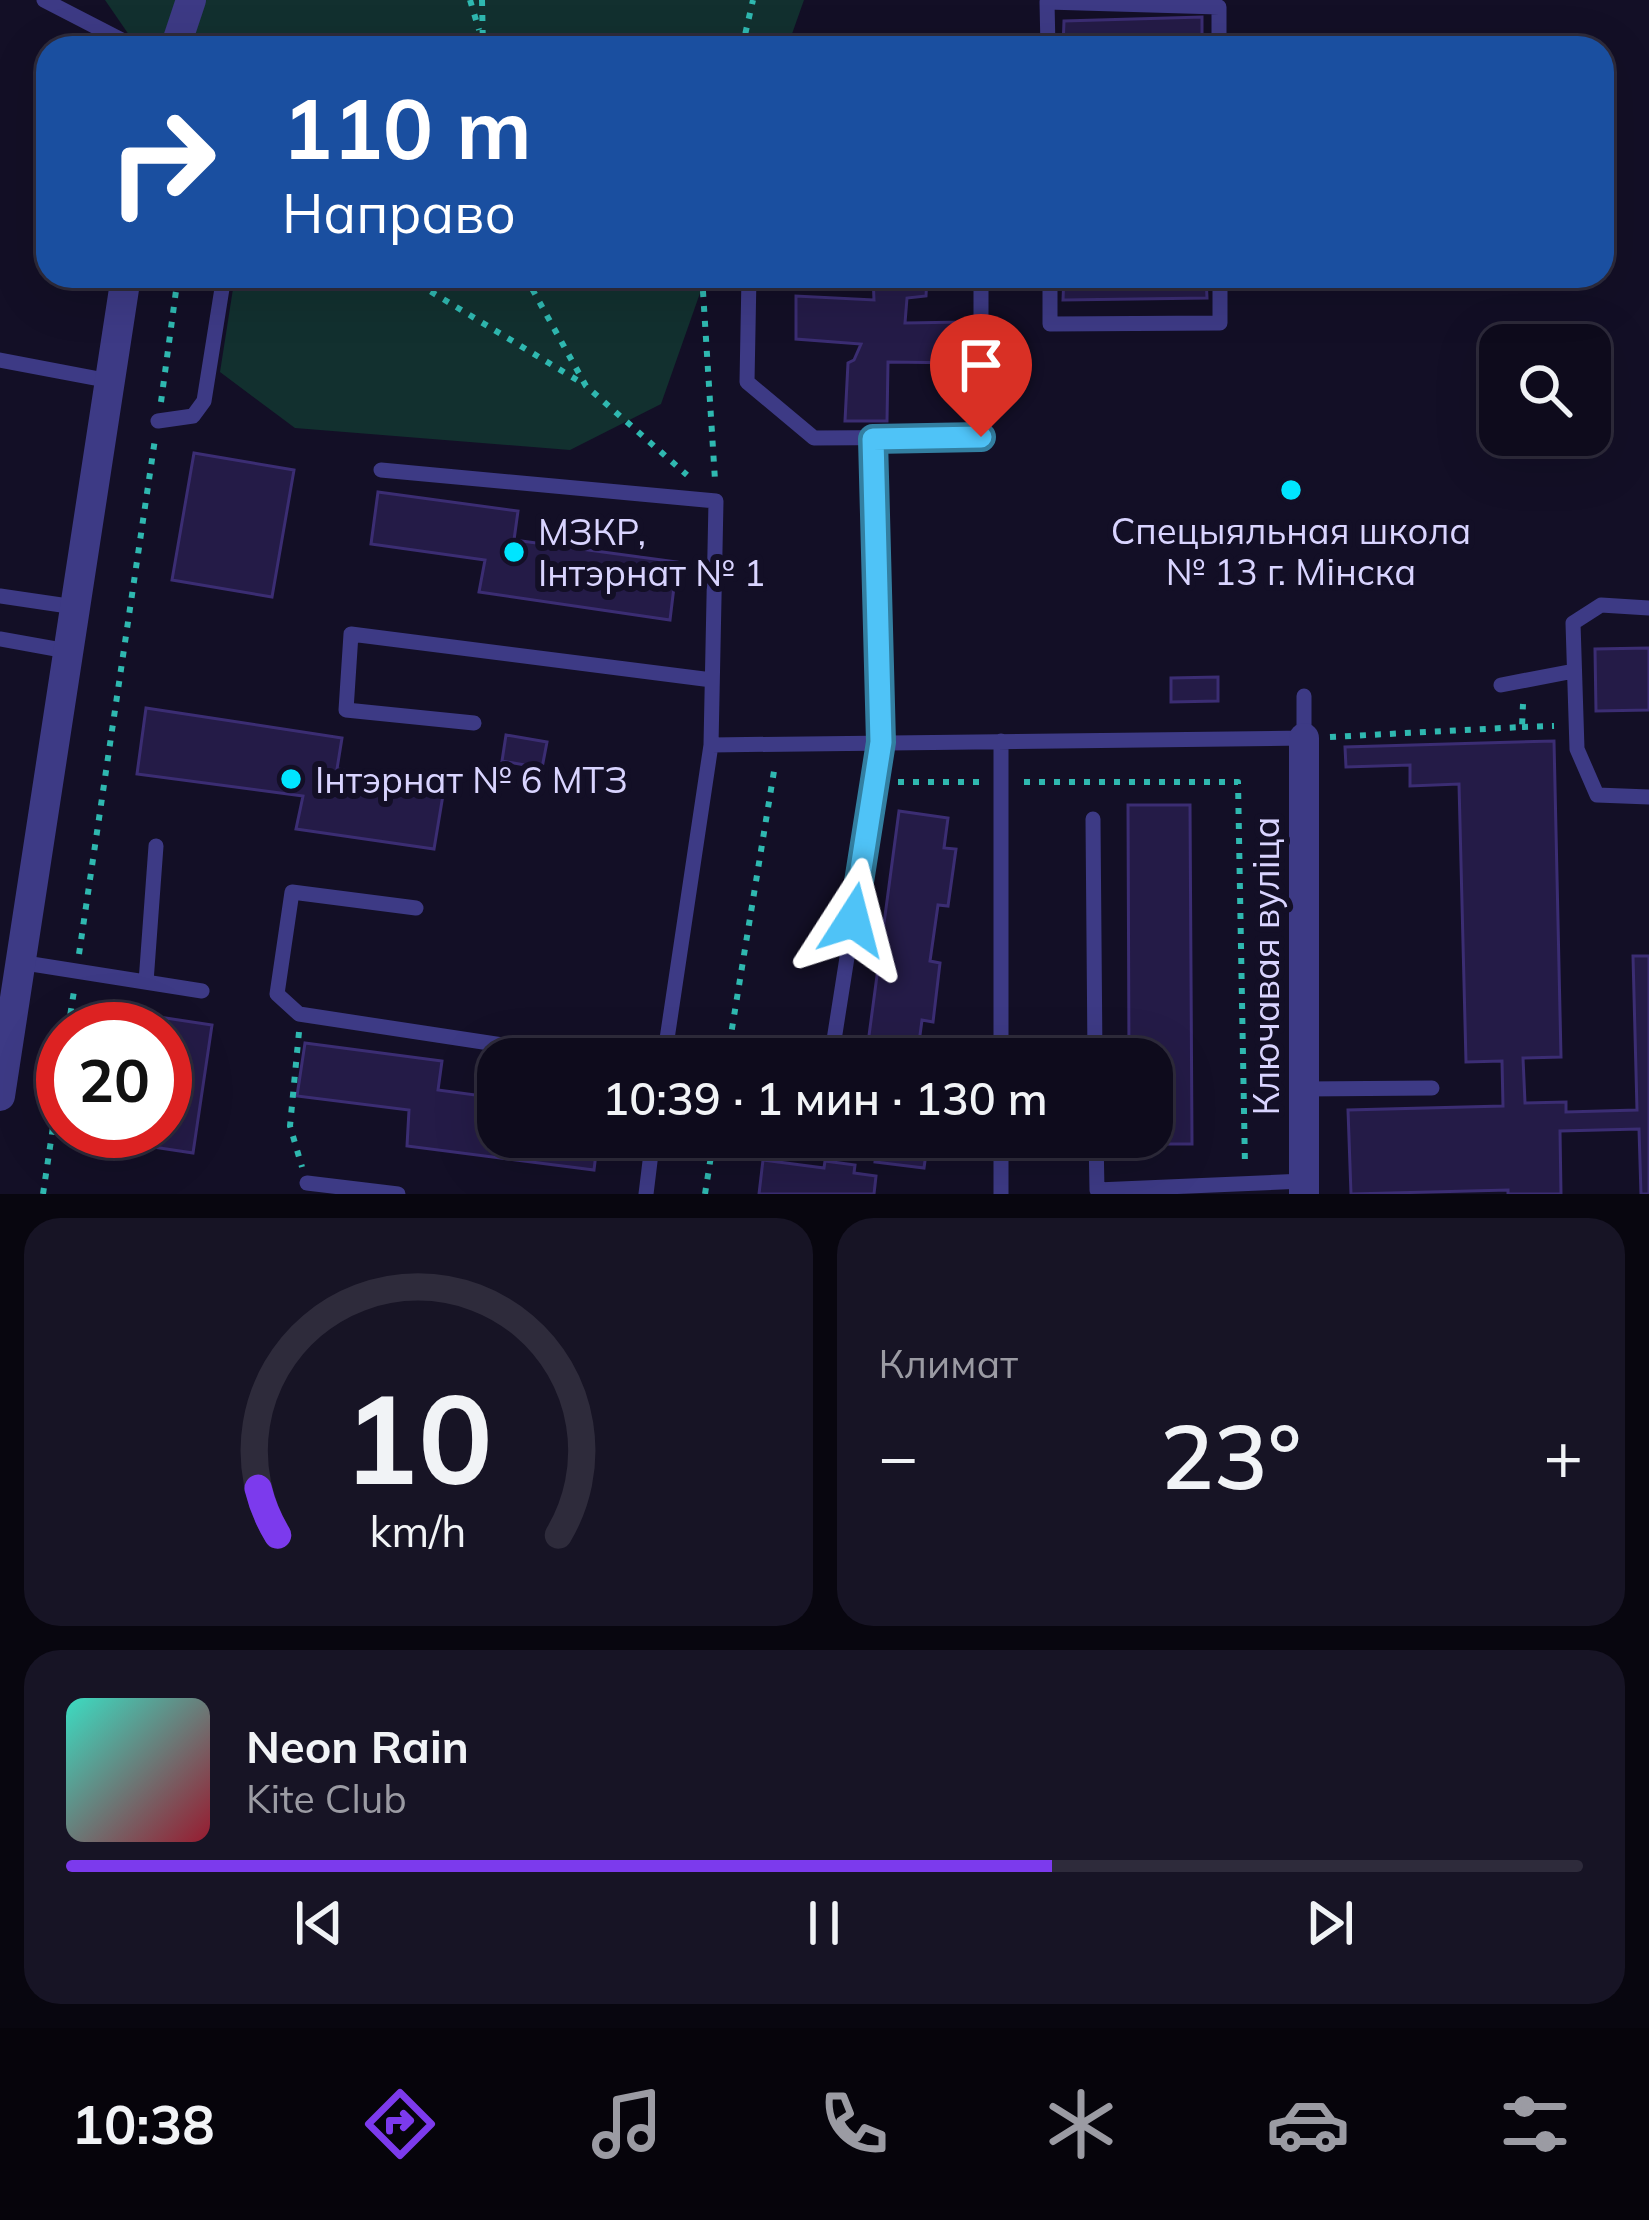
<!DOCTYPE html>
<html lang="ru">
<head>
<meta charset="utf-8">
<style>
  :root { --surface:#0e0b1c; --page:#171425; --text:#f1f3f6; --muted:#9b9ba3; --line:#2e2b3b; --accent:#7c3aed }
  body { margin:0; font-family:Mulish,sans-serif; background:var(--page); color:var(--text); height:100vh; display:flex; flex-direction:column; font-size:45px; white-space:nowrap }
  * { box-sizing:border-box; margin:0 }
  p { font-size:39px; color:var(--muted) }
  .icon { flex:none; width:66px; height:66px; fill:none; stroke:currentColor; stroke-width:2; stroke-linecap:round; stroke-linejoin:round }
  .map { position:relative; height:1194px; overflow:hidden }
  .details { display:flex; flex-direction:column; gap:24px; padding:24px; background:#08060f; flex:1 }
  .details>* { flex:none }
  .top-card { position:absolute; left:36px; top:36px; width:1578px; height:252px; border-radius:36px; box-shadow:0 12px 48px #0002,0 0 0 3px var(--line); background:#1a4fa0; color:#fff; overflow:hidden }
  .tools { position:absolute; left:1479px; top:324px; display:grid; gap:24px }
  .tools a { display:grid; place-items:center; width:132px; height:132px; border-radius:24px; background:var(--surface); box-shadow:0 12px 48px #0002,0 0 0 3px var(--line); font-size:60px }
  .speed { position:absolute; left:36px; top:1002px; display:flex; gap:24px; font-size:60px; font-weight:700; text-align:center }
  .speed>* { display:grid; place-content:center; width:156px; height:156px; border-radius:50%; background:var(--surface); box-shadow:0 12px 48px #0002,0 0 0 3px var(--line); line-height:1 }
  .speed .limit { border:18px solid #d22; background:#fff; color:#111 }
  .pin { position:absolute; display:grid; place-items:center; width:102px; height:102px; color:#fff; margin:-123px -51px; border-radius:50% 50% 50% 0; rotate:-45deg; box-shadow:0 0 12px #0007 }
  .pin .icon { rotate:45deg }
  .me { position:absolute; width:132px; margin:-66px; rotate:9deg; stroke-linejoin:round; filter:drop-shadow(0 0 9px #0008) }
  .turn { display:flex; align-items:center; gap:42px; height:252px; padding:0 48px; font-size:54px }
  .turn .icon { width:156px; height:156px; stroke-width:2.5 }
  .turn b { display:block; font-size:84px; line-height:102px }
  .big { font-size:90px; font-weight:600; line-height:1.1 }
  .details .card { flex:1; display:flex; flex-direction:column; justify-content:center; gap:18px; min-width:0; padding:0 42px; border-radius:36px; background:var(--page) }
  .details .dial { align-items:center; gap:0 }
  .dial svg { height:312px; overflow:visible; fill:none; stroke:var(--line); stroke-width:7; stroke-linecap:round; text-anchor:middle }
  .dial text { fill:var(--text); stroke:none }
  .song { display:flex; align-items:center; gap:36px }
  .cover { width:144px; height:144px; border-radius:18px; background:linear-gradient(135deg,hsl(170 70% 55%),hsl(350 70% 35%)) }
  .played { height:12px; border-radius:6px; background:linear-gradient(90deg,var(--accent) 65%,var(--line) 65%) }
  .keys { display:flex; justify-content:space-around; direction:ltr }
  .heat { display:flex; justify-content:space-between; align-items:center; font-size:66px; direction:ltr }
  .details .tiles { flex:1; display:grid; gap:24px; grid-template-columns:1fr 1fr }
  .card:last-child { grid-column:span 2 }
  .trip { position:absolute; left:477px; top:1038px; width:696px; height:120px; border-radius:36px; background:var(--surface); box-shadow:0 12px 48px #0002,0 0 0 3px var(--line); font-weight:600; line-height:120px; text-align:center }
  .menu { display:flex; height:192px; justify-content:space-around; align-items:center; background:#06040b; color:var(--muted) }
  .menu .icon { width:84px; height:84px }
  .menu .selected { color:var(--accent) }
  .menu b { font-size:54px; color:var(--text) }
  .map>svg:first-child { display:block }
  .green { fill:#12302f }
  .building { fill:#241b47; stroke:#3b2d73; stroke-width:3 }
  .lines { fill:none; stroke-linecap:round; stroke-linejoin:round }
  .path { stroke:#2fb8b0; stroke-width:6; stroke-dasharray:6 9; stroke-linecap:butt }
  .service { stroke:#3d3a85; stroke-width:15 }
  .minor { stroke:#3d3a85; stroke-width:30 }
  .tertiary { stroke:#3d3a85; stroke-width:30 }
  .route-casing { stroke:#337fa1; stroke-width:30 }
  .route { stroke:#4fc3f7; stroke-width:21 }
  .poi-dot { fill:#00e5ff; stroke:#130f26; stroke-width:4.5 }
  .labels { text-anchor:middle; dominant-baseline:central; stroke-width:12; stroke-linejoin:round; paint-order:stroke }
  .poi-label { font-size:36px; fill:#d9d4ff; stroke:#130f26; text-anchor:start }
  .street-label { font-size:36px; fill:#d9d4ff; stroke:#130f26 }
</style>
</head>
<body>
<div class="map">
<svg width="1649" height="1194" viewBox="0 0 1649 1194">
  <rect width="100%" height="100%" fill="#130f26"/>
  <path class="green" d="M105,0H804L787,48H138Z
    M235,276H706L661,404L570,450L295,428L220,372Z"/>
  <path class="building" d="M1202,17V48H1063L1064,21Z
    M873,276H927L926,296L907,298L905,323L965,322L967,363L888,362L887,421H845L848,363L854,360L861,344L796,339V296L874,300Z
    M1064,276H1206L1207,298L1063,300Z
    M194,453L294,470L272,597L172,580Z
    M378,492L518,511L514,540L677,562L670,620L479,592L485,560L371,544Z
    M1649,648V710L1596,711L1595,649Z
    M1218,677V701L1171,702V678Z
    M146,708L342,738L337,769L445,783L434,849L296,829L303,796L137,774Z
    M506,735L547,742L542,768L502,761Z
    M1554,741L1561,1057L1523,1058L1525,1103L1566,1102V1112L1637,1110L1633,956H1649V1194H1641L1639,1129L1560,1131L1561,1194H1508V1190L1351,1194L1348,1110L1503,1106L1502,1061L1466,1062L1459,784L1410,786V765L1346,767L1345,747Z
    M1128,805H1190L1192,1144H1130V1137H1152V1059H1129Z
    M899,811L948,818L944,848L956,849L948,906L938,905L930,961L940,963L933,1022L922,1020L918,1050L942,1053L941,1059H889L891,1046L868,1043Z
    M106,1009L212,1025L193,1153L87,1137L88,1131H165V1029H103Z
    M305,1043L442,1061L438,1090L498,1098V1137H598L594,1170L407,1146L409,1110L297,1096Z
    M878,1137H939L937,1147L927,1146L924,1168L875,1162Z
    M763,1160L824,1168L825,1161L855,1165L854,1173L876,1176L874,1194H759Z"/>
  <g class="lines">
    <path class="path" d="M470,0L479,30
      M482,0L483,48
      M742,48L753,0
      M405,276L582,383
      M525,276L586,386L687,475
      M702,276L715,480
      M161,402L178,276
      M1522,727L1554,726
      M1330,737L1522,727L1523,704
      M898,782H980
      M1024,782H1238L1245,1166
      M79,954L155,439
      M68,1029L74,991
      M299,1032L290,1126L302,1167
      M727,1059L775,765
      M43,1194L63,1060
      M705,1194L714,1137"/>
    <path class="service" d="M44,0L137,48
      M1048,48L1047,2L1219,7V48
      M749,276L747,382L814,438L981,437V276
      M1050,276V324L1220,323V276
      M0,360L110,381
      M158,421L193,416L204,401L224,276
      M381,470L716,501L711,745
      M0,596L75,607
      M1649,608L1601,605L1573,623L1577,749L1597,795L1649,797
      M0,639L67,651
      M1501,685L1574,671
      M474,723L346,710L351,634L712,680
      M1001,741V1059
      M1093,819L1095,1059
      M416,908L292,892L277,994L299,1014L594,1059
      M19,962L202,991
      M146,982L156,846
      M664,1059L711,745L1304,738V696
      M808,1059H822
      M831,1059L881,742L873,439
      M1304,1089L1432,1088
      M1001,1137V1194
      M1096,1137L1097,1190L1304,1181
      M307,1183L398,1194
      M646,1194L653,1137"/>
    <path class="minor" d="M1304,738V1194"/>
    <path class="tertiary" d="M175,48L191,0
      M0,1096L126,276"/>
  </g>
  <g class="lines">
    <defs>
      <path id="route" d="M853,920L881,742L873,439L981,437"/>
    </defs>
    <use href="#route" class="route-casing"/>
    <use href="#route" class="route"/>
  </g>
  <g class="poi-dot">
    <circle cx="1291" cy="490" r="12"/>
    <circle cx="514" cy="552" r="12"/>
    <circle cx="291" cy="779" r="12"/>
  </g>
  <g class="labels">
    <g class="poi-label">
      <text x="1291" y="530" text-anchor="middle">Спецыяльная школа<tspan x="1291" dy="41">№ 13 г. Мінска</tspan></text>
      <text x="538" y="531">МЗКР,<tspan x="538" dy="41">Інтэрнат № 1</tspan></text>
      <text x="315" y="779">Інтэрнат № 6 МТЗ</text>
    </g>
    <g class="street-label">
      <text transform="translate(1265 966) rotate(-90)">Ключавая вуліца</text>
    </g>
  </g>
</svg>
<div class="tools">
<a><svg class="icon" aria-label="search" viewBox="0 0 24 24"><circle cx="10" cy="10" r="6"/><path d="M15 15l6 6"/></svg></a>
</div>
<div class="speed"><div class="limit">20</div></div>
<div class="pin" style="left:981px;top:437px;background:#d93025"><svg class="icon" aria-label="arrive" viewBox="0 0 24 24"><path d="M6 21V4h12l-3 4 3 4H6"/></svg></div>
<svg class="me" style="left:853px;top:920px" viewBox="-20 -20 40 40"><path d="M0-17L14 15 0 8-14 15z" fill="#4fc3f7" stroke="#fff" stroke-width="4"/></svg>
<div class="trip">10:39 · 1 мин · 130 m</div>
<div class="top-card">
<div class="turn"><svg class="icon" aria-label="right" viewBox="0 0 24 24"><path d="M7 20v-9h11M14 6l5 5-5 5"/></svg><div><b>110 m</b>Направо</div></div>
</div>
</div>
<section class="details">
<div class="tiles">
<div class="card dial"><svg viewBox="0 0 100 80">
<path d="M14 69A42 42 0 1 1 86 69"/>
<path d="M14 69A42 42 0 0 1 9 57" stroke="#7c3aed"/>
<text x="50" y="56" font-size="32" font-weight="700">10</text>
<text x="50" y="72" font-size="11">km/h</text>
</svg></div>
<div class="card"><p>Климат</p>
<div class="heat"><a>−</a><b class="big">23°</b><a>+</a></div>
</div>
<div class="card">
<div class="song"><i class="cover"></i><div><b>Neon Rain</b><p>Kite Club</p></div></div>
<div class="played"></div>
<div class="keys"><svg class="icon" aria-label="previous" viewBox="0 0 24 24"><path d="M18 5L8 12l10 7zM5 5v14"/></svg><svg class="icon" aria-label="pause" viewBox="0 0 24 24"><path d="M8 5v14M16 5v14"/></svg><svg class="icon" aria-label="next" viewBox="0 0 24 24"><path d="M6 5l10 7-10 7zM19 5v14"/></svg></div>
</div>
</div>
</section>
<nav class="menu">
<b>10:38</b>
<svg class="icon selected" aria-label="directions" viewBox="0 0 24 24"><path d="M12 3l9 9-9 9-9-9zM9 14v-3h6M13 9l2 2-2 2"/></svg>
<svg class="icon" aria-label="music" viewBox="0 0 24 24"><path d="M9 18V5l10-2v13"/><circle cx="6" cy="18" r="3"/><circle cx="16" cy="16" r="3"/></svg>
<svg class="icon" aria-label="phone" viewBox="0 0 24 24"><path d="M5 4h4l2 5-3 2q2 4 5 5l2-3 5 2v4C11 20 4 13 5 4z"/></svg>
<svg class="icon" aria-label="climate" viewBox="0 0 24 24"><path d="M12 3v18M4 7l16 10M4 17L20 7"/></svg>
<svg class="icon" aria-label="car" viewBox="0 0 24 24"><path d="M5 17H2v-5l4-1 3-4h7l3 4 3 1v5h-3M9 17h6M6 11h13"/><circle cx="7" cy="17" r="2"/><circle cx="17" cy="17" r="2"/></svg>
<svg class="icon" aria-label="filters" viewBox="0 0 24 24"><path d="M4 7h16M4 17h16"/><circle cx="9" cy="7" r="2"/><circle cx="15" cy="17" r="2"/></svg>
</nav>
</body>
</html>
